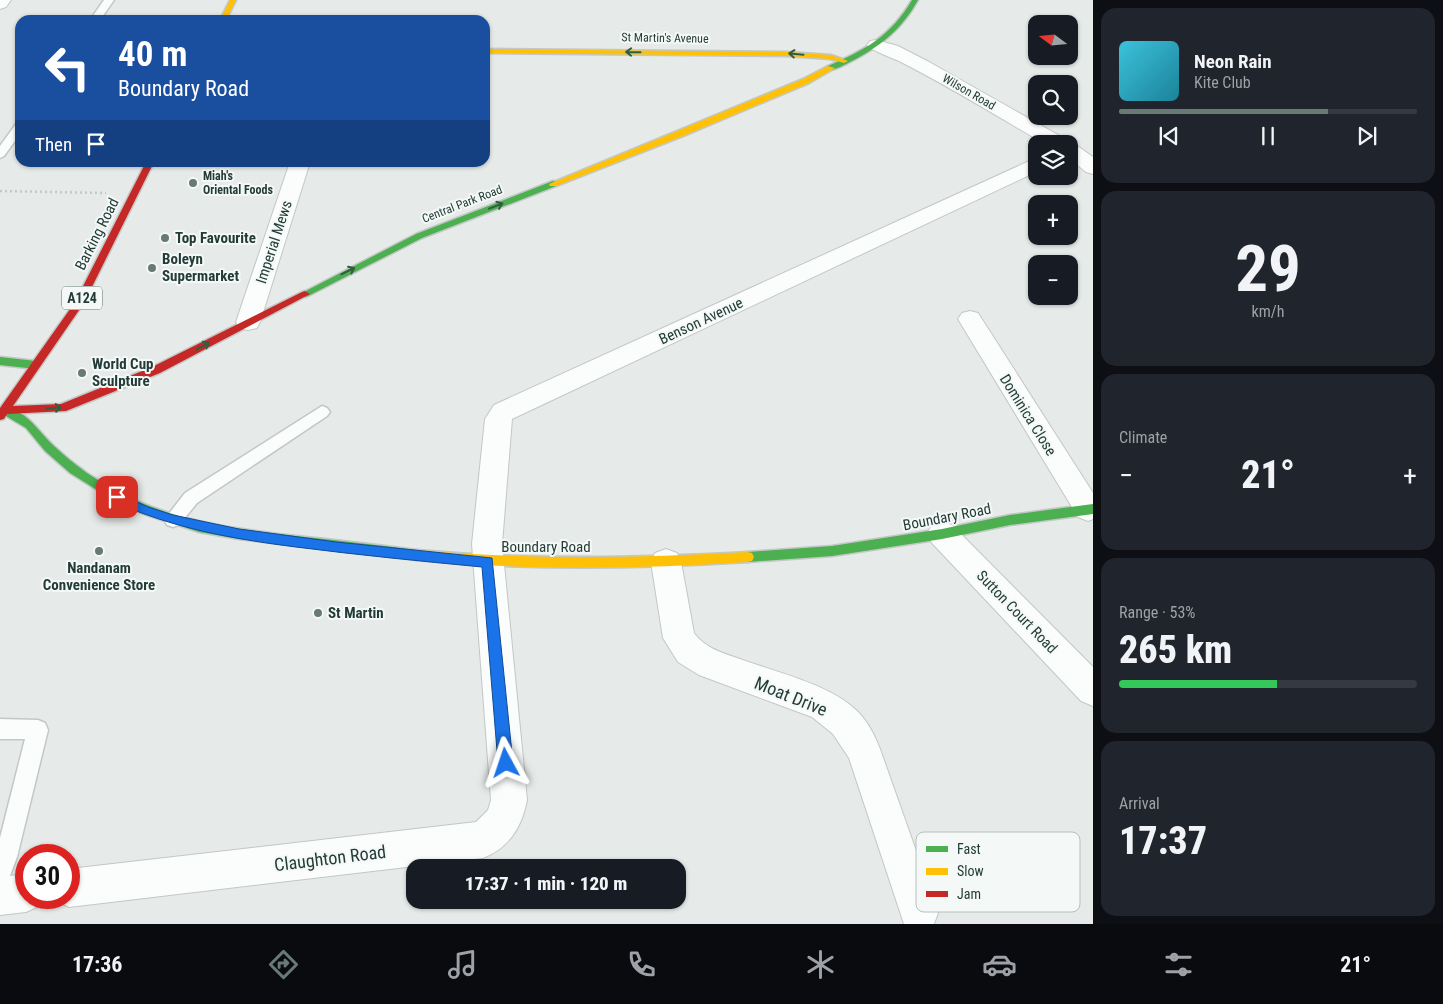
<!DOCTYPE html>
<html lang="en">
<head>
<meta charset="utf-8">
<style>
  :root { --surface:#171b24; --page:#20242c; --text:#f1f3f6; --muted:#9ea1a6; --line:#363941; --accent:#687976 }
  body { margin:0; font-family:"Roboto Condensed",sans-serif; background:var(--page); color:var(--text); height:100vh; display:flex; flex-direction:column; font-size:19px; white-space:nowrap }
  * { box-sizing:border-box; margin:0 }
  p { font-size:16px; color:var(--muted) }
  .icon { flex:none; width:28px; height:28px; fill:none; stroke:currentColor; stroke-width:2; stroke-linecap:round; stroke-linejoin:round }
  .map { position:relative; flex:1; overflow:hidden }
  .panel { display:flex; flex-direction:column; gap:8px; padding:8px; background:#0d0f14; width:350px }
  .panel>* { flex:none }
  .guide { position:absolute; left:15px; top:15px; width:475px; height:152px; border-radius:15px; box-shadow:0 1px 4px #0004; background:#1a4fa0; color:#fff; overflow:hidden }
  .needle { width:32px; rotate:286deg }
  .buttons { position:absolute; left:1028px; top:15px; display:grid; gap:10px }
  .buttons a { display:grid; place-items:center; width:50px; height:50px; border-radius:10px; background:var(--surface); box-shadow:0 1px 4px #0004; font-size:25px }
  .speed { position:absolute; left:15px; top:844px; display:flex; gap:10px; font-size:25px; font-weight:700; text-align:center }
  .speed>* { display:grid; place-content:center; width:65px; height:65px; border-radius:50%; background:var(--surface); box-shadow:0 1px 4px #0004; line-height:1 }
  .speed .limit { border:8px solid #d22; background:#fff; color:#111 }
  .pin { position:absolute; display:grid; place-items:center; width:42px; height:42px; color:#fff; margin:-21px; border-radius:10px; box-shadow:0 2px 8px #0006 }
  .me { position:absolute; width:55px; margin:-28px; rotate:355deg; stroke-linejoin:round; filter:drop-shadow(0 0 4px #0008) }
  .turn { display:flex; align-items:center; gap:18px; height:105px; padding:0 20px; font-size:22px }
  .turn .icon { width:65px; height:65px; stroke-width:2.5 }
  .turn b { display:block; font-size:35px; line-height:42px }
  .then { display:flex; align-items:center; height:48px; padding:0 20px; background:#0003; gap:10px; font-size:19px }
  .big { font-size:38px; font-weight:800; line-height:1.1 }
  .panel .tile { flex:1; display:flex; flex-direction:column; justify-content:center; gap:8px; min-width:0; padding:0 18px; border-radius:15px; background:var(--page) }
  .panel .dial { align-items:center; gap:0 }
  .dial b { font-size:65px; line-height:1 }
  .song { display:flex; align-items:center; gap:15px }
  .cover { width:60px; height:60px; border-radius:8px; background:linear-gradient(135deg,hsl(190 70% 55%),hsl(190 70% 35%)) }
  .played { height:5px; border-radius:2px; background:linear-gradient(90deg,var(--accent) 70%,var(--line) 70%) }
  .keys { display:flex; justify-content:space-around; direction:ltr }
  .heat { display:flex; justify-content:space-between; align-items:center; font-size:28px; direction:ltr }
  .charge { height:8px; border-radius:4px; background:linear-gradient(90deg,#34c759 53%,var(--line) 0) }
  .trip { position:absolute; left:406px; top:859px; width:280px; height:50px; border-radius:15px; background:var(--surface); box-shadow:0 1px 4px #0004; font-weight:800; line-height:50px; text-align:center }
  .menu { display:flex; height:80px; justify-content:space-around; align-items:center; background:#090b0e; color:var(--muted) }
  .menu .icon { width:35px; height:35px }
  .menu .on { color:var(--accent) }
  .menu b { font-size:22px; color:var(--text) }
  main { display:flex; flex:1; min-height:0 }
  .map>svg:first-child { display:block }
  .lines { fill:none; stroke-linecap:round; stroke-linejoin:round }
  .lane-casing { stroke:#c3c7c5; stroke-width:3 }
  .street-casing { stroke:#c3c7c5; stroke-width:2 }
  .fast-casing { stroke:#c2c8c6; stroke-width:3 }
  .slow-casing { stroke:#c2c8c6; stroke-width:3 }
  .jam-casing { stroke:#c2c8c6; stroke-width:3 }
  .path { stroke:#c2cac8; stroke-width:2.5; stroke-dasharray:2 3; stroke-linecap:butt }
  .lane { fill:#fbfcfc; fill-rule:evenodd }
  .street { fill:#fbfcfc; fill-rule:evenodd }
  .fast { fill:#4caf50; fill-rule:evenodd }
  .slow { fill:#ffc107; fill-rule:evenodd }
  .jam { fill:#c62828; fill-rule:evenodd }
  .oneway { stroke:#305e3f }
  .route { fill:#1a73e8; stroke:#114b97 }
  .poi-dot { fill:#687976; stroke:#f4f9f7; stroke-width:2 }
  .labels { text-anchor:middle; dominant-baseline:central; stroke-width:4; stroke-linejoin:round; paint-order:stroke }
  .far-street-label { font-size:12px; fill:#243c38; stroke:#f4f9f7 }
  .far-poi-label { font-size:12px; font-weight:bold; fill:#243c38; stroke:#f4f9f7; text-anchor:start }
  .shield { fill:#f4f9f7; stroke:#627571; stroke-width:1 }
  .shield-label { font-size:14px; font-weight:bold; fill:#243c38 }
  .street-label { font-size:15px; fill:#243c38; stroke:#f4f9f7 }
  .poi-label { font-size:15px; font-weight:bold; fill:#243c38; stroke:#f4f9f7; text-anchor:start }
  .near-street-label { font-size:18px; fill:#243c38; stroke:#f4f9f7 }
  .key { fill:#f4f9f7; stroke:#b6c0be; stroke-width:1 }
  .key-label { font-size:14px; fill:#243c38 }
</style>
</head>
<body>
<main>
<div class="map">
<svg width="1093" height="924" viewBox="0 0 1093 924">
  <rect width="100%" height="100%" fill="#e6eae8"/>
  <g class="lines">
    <defs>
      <path id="lane" d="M104,0H114L100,20H90Z
        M20,123V134L4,156L0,158V146L16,124Z
        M322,406L327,408L330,412L327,416L197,503L179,525L173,527L167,525L164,520L185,493Z
        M0,719L38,720L45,723L48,730L17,857L8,881L0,884V838L25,739H0Z"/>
      <path id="street" d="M0,0H11L6,7L0,9Z
        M876,40L898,46L929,62L1067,140L1069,143L1076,145L1093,157V174L1086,172L1069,158V144H1045C997,116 950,87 901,62C893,58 872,51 867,45L870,41Z
        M1036,158V172L512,419L502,544L527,800C522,827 509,848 483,858L69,907L56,901L54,898H69V869L476,822L488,810L491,800L472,544L485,419L494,405Z
        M290,162H310L260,322L257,328L248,330L239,328L236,322Z
        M970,311L978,313L1093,493V519L1088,521L1078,517L958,319L962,313Z
        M942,522L952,525L1093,667V706L1081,701L932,543L927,534L932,525Z
        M666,549L677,553L681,562L694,633C705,648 722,653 740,659C775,672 829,684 856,710C867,720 875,736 880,749L938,913L934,924H904L849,758L833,734L812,717L699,675L678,662L663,638L651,562L655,553Z
        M26,874V898H43L39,906L26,912L0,915V877Z"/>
      <path id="fast" d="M912,0H918C902,29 880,47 850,62C844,65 836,70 828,70V66C865,50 891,36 912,0Z
        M553,181L556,182V186L422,238L308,296L305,297L300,294L416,234Z
        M0,357L36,361L41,365L36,369L0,365Z
        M5,406C30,414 37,430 54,446C74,465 98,482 123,494C177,522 236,529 296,536C336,540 377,545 417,550L421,551L423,555L421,559L417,560L239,539L199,532L141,513L113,500L70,473L45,451L26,428L1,413L0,409Z
        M1093,504V514L1010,525L942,539L832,556L748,562L744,561L742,557L744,553L748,552L832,546L942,529L1010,515Z"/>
      <path id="slow" d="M230,0H236L226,20H220Z
        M485,49L787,52L831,55L848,61L844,63L830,59L787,56L485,53Z
        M828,66L835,68L809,83L683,136L556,186H550L549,184L803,79Z
        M417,550C528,560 637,558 748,552L752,553L754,557L752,561L748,562C637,569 528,571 417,560L413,559L411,555L413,551Z"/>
      <path id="jam" d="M146,162H154L84,303L13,406L61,404L152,367L302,292L305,291L310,294L160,373L66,411L7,414L4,419L0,420V408L75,302Z"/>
    </defs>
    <use href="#lane" class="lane-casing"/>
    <use href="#street" class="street-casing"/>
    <use href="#fast" class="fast-casing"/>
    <use href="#slow" class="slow-casing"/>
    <use href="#jam" class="jam-casing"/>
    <path class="path" d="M0,191L106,193"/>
    <use href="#lane" class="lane"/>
    <use href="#street" class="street"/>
    <use href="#fast" class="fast"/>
    <use href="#slow" class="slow"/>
    <use href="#jam" class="jam"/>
  </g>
  <defs><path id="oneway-shaft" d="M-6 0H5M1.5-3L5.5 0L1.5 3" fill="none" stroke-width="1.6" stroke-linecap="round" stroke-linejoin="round" transform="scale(1.25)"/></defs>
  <g class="oneway">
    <use href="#oneway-shaft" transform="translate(633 52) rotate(-179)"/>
    <use href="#oneway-shaft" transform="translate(796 54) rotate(-175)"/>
    <use href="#oneway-shaft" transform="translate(496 206) rotate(-21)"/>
    <use href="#oneway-shaft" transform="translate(348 271) rotate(-26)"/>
    <use href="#oneway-shaft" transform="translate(203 346) rotate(-28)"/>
    <use href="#oneway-shaft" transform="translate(54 408) rotate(-3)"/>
  </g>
  <path class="route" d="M117,493L148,507L173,515L239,529L336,542L492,558L513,763L511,768L506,771L501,768L498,763L482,567C420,561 358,555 296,547C233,539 171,528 113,501L111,497L113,494Z"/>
  <g class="poi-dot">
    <circle cx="193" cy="183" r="5"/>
    <circle cx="165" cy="238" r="5"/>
    <circle cx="152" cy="268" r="5"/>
    <circle cx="82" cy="373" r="5"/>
    <circle cx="99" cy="551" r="5"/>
    <circle cx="318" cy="613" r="5"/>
  </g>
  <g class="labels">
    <g class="far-street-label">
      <text transform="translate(665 38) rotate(1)">St Martin's Avenue</text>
      <text transform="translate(969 92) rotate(30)">Wilson Road</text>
      <text transform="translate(462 204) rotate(-21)">Central Park Road</text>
    </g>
    <g class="far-poi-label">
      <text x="203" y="176">Miah's<tspan x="203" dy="14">Oriental Foods</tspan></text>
    </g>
    <rect class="shield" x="62" y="286.5" width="40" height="23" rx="4"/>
    <g class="shield-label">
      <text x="82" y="298">A124</text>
    </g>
    <g class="street-label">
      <text transform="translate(97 234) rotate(-63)">Barking Road</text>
      <text transform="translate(274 242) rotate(-72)">Imperial Mews</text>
      <text transform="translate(701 321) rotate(-25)">Benson Avenue</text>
      <text transform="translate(1028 415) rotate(58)">Dominica Close</text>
      <text transform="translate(947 517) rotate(-11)">Boundary Road</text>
      <text x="546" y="547">Boundary Road</text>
      <text transform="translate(1017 612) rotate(46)">Sutton Court Road</text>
    </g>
    <g class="poi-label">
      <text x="175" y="238">Top Favourite</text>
      <text x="162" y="259">Boleyn<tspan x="162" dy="17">Supermarket</tspan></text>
      <text x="92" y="364">World Cup<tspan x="92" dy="17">Sculpture</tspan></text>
      <text x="99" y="568" text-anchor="middle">Nandanam<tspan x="99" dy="17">Convenience Store</tspan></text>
      <text x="328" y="613">St Martin</text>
    </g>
    <g class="near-street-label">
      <text transform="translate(791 696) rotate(22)">Moat Drive</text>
      <text transform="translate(330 858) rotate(-7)">Claughton Road</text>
    </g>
  </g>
  <rect x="916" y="832" width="164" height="80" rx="8" class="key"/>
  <rect x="926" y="846" width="22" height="6" fill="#4caf50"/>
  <rect x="926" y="868" width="22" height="7" fill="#ffc107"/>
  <rect x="926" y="891" width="22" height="6" fill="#c62828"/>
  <g class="key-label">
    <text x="957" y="854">Fast</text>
    <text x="957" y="876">Slow</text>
    <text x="957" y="899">Jam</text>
  </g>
</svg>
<div class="buttons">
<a><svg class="needle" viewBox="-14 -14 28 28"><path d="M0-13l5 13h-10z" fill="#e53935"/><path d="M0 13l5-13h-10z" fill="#9ea1a6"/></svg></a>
<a><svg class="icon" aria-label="search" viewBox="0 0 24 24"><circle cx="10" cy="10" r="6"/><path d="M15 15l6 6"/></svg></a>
<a><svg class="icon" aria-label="layers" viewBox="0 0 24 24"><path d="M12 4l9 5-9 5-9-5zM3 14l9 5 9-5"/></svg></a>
<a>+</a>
<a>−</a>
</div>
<div class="speed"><div class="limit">30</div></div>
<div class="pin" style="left:117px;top:497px;background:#d93025"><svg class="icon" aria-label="arrive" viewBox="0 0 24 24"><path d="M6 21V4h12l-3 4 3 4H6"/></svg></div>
<svg class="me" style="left:506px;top:763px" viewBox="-20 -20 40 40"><path d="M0-17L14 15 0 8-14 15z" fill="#1a73e8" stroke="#fff" stroke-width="4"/></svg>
<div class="trip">17:37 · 1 min · 120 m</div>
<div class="guide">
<div class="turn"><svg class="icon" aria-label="left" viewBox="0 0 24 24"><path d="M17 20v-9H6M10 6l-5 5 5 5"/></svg><div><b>40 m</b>Boundary Road</div></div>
<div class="then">Then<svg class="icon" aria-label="arrive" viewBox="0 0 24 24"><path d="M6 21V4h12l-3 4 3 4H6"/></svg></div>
</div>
</div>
<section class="panel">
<div class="tile">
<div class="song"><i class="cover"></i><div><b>Neon Rain</b><p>Kite Club</p></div></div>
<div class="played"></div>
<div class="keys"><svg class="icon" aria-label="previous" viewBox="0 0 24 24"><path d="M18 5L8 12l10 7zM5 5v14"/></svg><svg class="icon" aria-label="pause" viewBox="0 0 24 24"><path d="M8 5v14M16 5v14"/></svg><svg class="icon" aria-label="next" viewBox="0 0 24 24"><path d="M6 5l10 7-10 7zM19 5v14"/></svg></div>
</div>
<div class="tile dial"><b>29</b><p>km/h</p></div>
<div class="tile"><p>Climate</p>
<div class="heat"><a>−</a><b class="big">21°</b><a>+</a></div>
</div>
<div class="tile"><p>Range · 53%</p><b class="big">265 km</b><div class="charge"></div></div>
<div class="tile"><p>Arrival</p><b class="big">17:37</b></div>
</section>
</main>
<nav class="menu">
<b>17:36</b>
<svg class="icon on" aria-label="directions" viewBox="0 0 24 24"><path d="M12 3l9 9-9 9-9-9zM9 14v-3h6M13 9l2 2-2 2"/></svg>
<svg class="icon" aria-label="music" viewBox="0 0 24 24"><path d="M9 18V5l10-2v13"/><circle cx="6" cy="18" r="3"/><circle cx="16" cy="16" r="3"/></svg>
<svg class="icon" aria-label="phone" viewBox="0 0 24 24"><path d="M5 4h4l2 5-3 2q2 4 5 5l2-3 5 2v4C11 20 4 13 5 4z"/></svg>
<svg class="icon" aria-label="climate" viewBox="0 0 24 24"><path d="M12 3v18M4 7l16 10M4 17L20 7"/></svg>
<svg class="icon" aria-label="car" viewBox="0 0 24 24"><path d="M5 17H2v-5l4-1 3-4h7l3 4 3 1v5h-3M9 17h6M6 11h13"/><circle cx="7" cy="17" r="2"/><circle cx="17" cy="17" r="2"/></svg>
<svg class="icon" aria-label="filters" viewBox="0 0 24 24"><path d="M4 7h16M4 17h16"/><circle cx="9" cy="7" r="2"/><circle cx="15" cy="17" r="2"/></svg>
<b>21°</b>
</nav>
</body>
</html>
